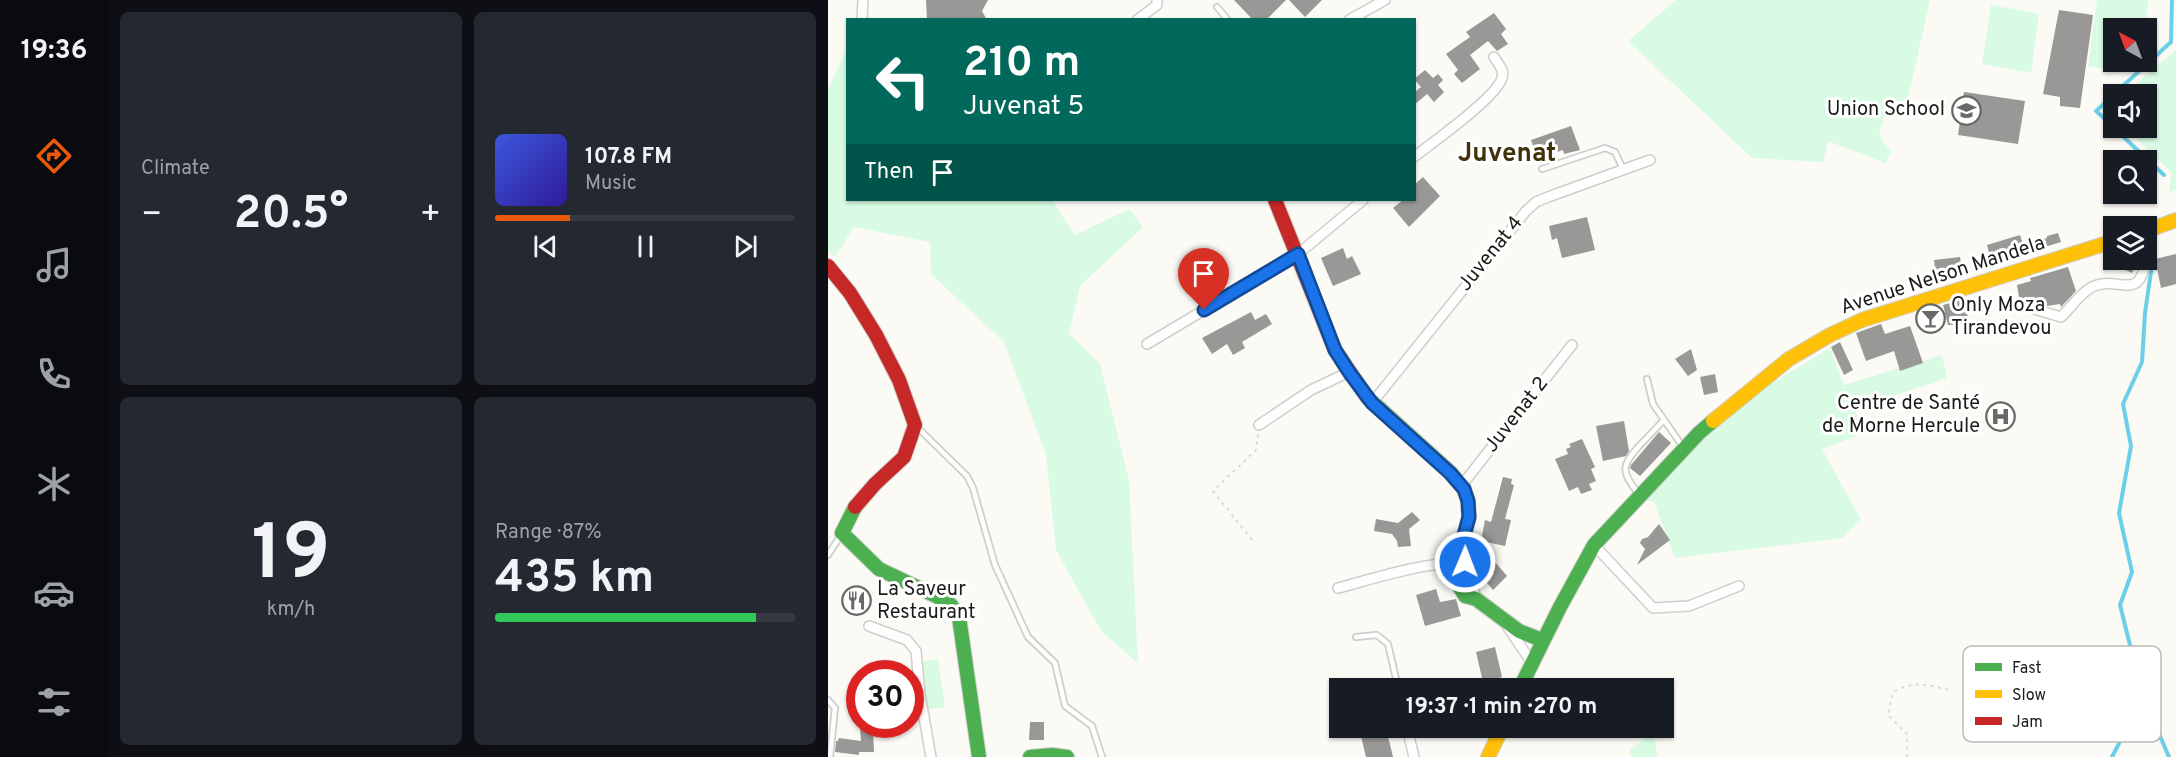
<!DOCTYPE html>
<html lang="en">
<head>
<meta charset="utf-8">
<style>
  :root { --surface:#171b24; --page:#242831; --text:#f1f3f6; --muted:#9ea1a6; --line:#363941; --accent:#ea580c }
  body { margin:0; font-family:Overpass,sans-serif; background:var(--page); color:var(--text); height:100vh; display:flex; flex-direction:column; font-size:22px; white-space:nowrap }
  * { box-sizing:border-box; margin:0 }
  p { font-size:20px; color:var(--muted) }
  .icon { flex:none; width:33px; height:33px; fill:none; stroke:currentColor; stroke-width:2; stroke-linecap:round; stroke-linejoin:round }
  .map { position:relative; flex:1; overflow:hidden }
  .sheet { display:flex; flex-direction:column; gap:12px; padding:12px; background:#0d0f14; width:720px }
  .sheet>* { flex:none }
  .banner { position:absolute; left:18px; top:18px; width:570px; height:183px; border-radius:0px; box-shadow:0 2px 4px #0004; background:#00695c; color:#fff; overflow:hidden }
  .needle { width:39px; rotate:319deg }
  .buttons { position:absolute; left:1275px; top:18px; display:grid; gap:12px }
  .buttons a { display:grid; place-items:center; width:54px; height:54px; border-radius:0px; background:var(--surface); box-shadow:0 2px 4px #0004; font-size:30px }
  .speed { position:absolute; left:18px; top:660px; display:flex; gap:12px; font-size:30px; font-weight:700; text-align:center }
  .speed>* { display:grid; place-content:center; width:78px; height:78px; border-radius:50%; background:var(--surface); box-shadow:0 2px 4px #0004; line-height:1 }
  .speed .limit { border:9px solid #d22; background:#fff; color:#111 }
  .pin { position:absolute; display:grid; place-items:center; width:51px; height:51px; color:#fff; margin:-62px -26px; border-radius:50% 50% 50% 0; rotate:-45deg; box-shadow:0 0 6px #0007 }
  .pin .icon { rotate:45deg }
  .me { position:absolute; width:66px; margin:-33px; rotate:1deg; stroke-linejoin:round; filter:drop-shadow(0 0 4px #0008) }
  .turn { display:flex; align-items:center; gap:21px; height:126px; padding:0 18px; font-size:27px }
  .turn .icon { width:78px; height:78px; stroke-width:2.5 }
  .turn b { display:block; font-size:42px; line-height:51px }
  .then { display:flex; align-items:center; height:57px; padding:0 18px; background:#0003; gap:12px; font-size:22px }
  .big { font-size:45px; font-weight:700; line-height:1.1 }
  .sheet .tile { flex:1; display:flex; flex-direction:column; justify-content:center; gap:9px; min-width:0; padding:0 21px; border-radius:9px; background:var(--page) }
  .sheet .dial { align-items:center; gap:0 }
  .dial b { font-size:78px; line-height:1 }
  .song { display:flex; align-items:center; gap:18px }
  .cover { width:72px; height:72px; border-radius:9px; background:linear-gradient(135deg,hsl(230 70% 55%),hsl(250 70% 35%)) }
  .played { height:6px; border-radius:3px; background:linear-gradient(90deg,var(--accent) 25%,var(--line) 25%) }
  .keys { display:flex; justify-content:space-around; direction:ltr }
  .heat { display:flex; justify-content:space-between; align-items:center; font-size:33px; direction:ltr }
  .charge { height:9px; border-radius:4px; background:linear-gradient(90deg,#34c759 87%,var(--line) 0) }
  .sheet .tiles { flex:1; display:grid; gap:12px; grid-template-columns:repeat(2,1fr) }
  .trip { position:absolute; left:501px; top:678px; width:345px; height:60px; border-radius:0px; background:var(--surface); box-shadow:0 2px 4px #0004; font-weight:700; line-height:60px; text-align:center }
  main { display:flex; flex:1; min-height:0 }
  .menu { display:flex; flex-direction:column; width:108px; justify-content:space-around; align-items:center; background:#090b0e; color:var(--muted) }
  .menu .icon { width:42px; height:42px }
  .menu .on { color:var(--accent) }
  .menu b { font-size:27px; color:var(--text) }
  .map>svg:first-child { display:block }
  .green { fill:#d9fbe4 }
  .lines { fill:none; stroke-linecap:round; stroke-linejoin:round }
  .stream { stroke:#6acfe9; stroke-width:4 }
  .building { fill:#999896 }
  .lane-casing { stroke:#cececa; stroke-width:8 }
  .street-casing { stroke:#cececa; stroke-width:12 }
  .fast-casing { stroke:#cececa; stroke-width:16 }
  .slow-casing { stroke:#cececa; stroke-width:16 }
  .jam-casing { stroke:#cececa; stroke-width:16 }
  .path { stroke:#dadad7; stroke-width:2; stroke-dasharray:3 4.5; stroke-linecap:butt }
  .lane { stroke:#fefefe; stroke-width:4.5 }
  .street { stroke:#fefefe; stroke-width:9 }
  .fast { stroke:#4caf50; stroke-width:14 }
  .slow { stroke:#ffc107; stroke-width:14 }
  .jam { stroke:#c62828; stroke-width:14 }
  .route-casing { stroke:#114b97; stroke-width:15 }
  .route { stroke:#1a73e8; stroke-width:10 }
  .labels { text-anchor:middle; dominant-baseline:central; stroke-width:6; stroke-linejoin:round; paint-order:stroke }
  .poi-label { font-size:20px; fill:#1b1b17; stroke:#fff; text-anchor:end }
  .street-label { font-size:20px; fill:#1b1b17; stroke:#fff }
  .district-label { font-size:26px; font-weight:bold; fill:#413209; stroke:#fff }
  .key { fill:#fff; stroke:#bbbbb9; stroke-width:1.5 }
  .key-label { font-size:16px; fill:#1b1b17 }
</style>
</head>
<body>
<main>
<nav class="menu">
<b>19:36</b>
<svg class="icon on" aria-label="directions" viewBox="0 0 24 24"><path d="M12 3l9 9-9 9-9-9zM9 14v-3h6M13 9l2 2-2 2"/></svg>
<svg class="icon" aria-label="music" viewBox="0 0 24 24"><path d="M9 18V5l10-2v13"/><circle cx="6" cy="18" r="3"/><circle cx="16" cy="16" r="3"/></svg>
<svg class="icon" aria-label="phone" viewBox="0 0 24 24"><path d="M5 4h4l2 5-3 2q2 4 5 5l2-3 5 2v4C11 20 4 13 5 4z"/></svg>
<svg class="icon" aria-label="climate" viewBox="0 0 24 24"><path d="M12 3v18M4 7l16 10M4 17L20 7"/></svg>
<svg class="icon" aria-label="car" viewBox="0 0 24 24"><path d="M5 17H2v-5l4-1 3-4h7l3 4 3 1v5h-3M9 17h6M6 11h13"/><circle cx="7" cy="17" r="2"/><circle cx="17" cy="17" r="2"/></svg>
<svg class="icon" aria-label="filters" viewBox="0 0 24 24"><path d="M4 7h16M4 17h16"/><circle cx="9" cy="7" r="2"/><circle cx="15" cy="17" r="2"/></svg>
</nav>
<section class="sheet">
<div class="tiles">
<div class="tile"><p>Climate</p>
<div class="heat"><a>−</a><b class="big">20.5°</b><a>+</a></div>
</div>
<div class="tile">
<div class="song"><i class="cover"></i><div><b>107.8 FM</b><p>Music</p></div></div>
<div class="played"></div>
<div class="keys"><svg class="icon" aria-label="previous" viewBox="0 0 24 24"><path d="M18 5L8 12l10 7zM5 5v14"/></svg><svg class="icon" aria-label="pause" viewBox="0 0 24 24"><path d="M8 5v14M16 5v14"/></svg><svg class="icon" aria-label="next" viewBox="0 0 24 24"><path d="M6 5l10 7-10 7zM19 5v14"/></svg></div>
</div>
<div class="tile dial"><b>19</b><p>km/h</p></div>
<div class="tile"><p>Range · 87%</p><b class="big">435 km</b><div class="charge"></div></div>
</div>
</section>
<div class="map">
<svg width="1348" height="757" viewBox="0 0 1348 757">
  <rect width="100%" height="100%" fill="#fbfaf5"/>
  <path class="green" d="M848,0H1102L1080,98L1055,119L1051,134L1055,143L1064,151L1057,163L1000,141L995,162L924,158L800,41Z
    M1269,0H1321L1316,28H1286V62H1311L1309,73L1260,66Z
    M1163,5L1211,14L1203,73L1154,64Z
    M19,49L20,200H224L247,235L301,209L315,227L252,286L241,333L272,364L301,480L310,663L273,631L228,550L218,454L176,342L103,274L102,242L26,227L7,257L0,251V89Z
    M1348,50V190L1341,192L1343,172L1298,128H1318V94H1296Z
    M1002,348L1016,385L1114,355L1119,378L1026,409L1036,433L994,449L1033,520L1014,538L847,558L826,502L816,500L916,400Z
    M110,659L117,707L88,711L82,664Z
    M825,732L830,757H803L802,750Z"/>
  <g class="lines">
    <path class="stream" d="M1286,94L1343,42L1344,0
      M1286,95L1268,111L1286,127
      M1286,128L1336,175
      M1323,236L1325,258L1317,313L1314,362L1295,404L1303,446L1291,513L1304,572L1292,605L1315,697L1341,757
      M1284,757L1315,697"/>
  </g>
  <path class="building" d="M98,0H160L154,11L159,20H99Z
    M406,0H458L438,20H425Z
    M461,0H494L477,17Z
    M1231,10L1265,15L1252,108L1232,106V97L1215,94Z
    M666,13L678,29L673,34L680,44L669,51L660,41L642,55L652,69L634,83L626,74L630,70L618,54L642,37L638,32Z
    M597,70L605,78L610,74L615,80L610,85L616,92L606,102L599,94L586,105V93L593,87L586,79Z
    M1136,92L1197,101L1190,144L1130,135Z
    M743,126L752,150L736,154L735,150L710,159L703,140Z
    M595,177L612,196L581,227L565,208L575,200H586V185Z
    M759,217L767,250L734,258L729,238L724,240L721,226Z
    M1230,233L1233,242L1197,253L1195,243L1219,238V236Z
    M1192,235L1197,251L1178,256L1180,261L1164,265L1159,245Z
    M515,248L519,259L524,256L533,274L505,286L493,258Z
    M1348,254V284L1333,288L1327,259Z
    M1132,257L1135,276L1108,279L1106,260Z
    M1295,260H1310L1304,273L1291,267Z
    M1240,267L1248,291L1233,307L1232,304L1219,306L1218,301L1209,303L1206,300L1192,303L1189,285L1203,281L1202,278Z
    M1138,299L1140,324L1120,325L1115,305Z
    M423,312L427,320L438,314L444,324L414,342L417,348L405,355L399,344L384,354L374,338Z
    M1053,324L1057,334L1082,326L1095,363L1072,371L1066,351L1038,361L1028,333Z
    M1012,342L1025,370L1016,375L1003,347Z
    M863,349L869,370L860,376L847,359Z
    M887,374L890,392L876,395L872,377Z
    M796,421L801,451L798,456L775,461L768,426Z
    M831,432L843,443L812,476L802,468L803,465Z
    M754,439L767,467L763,469L768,481L761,484L764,490L753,494L750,487L741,491L727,459L740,454L738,449L743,447L741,444Z
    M675,477L684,479L683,484L686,485L677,519L683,520L677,546L653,541L657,520L663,522Z
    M584,512L592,520L581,529L583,546L570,547L569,541L564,534L546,531L548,519L570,523Z
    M831,524L842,540L809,565L817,549L812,543L814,539L820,537Z
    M667,562L679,576L665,590L652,575Z
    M608,589L612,602L628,599L633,616L597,626L588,595Z
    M667,647L674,677L655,682L648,652Z
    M202,722H216V740H201Z
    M32,728H45L46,752H31V755L7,752L8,741H10L11,738L33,741Z
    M531,728H558L565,757H538Z"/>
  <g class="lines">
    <defs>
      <path id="lane" d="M389,7L400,20
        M714,169L777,148L787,152L795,169
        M819,379L825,404L855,447
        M89,427L139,476L145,488L167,565L200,637L227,663L237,706L264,726L274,757
        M810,493C792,471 794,465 812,445C820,437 827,429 835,421
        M0,555L13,535
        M528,637L549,635L560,644L569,683
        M0,700L7,708L2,757"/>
      <path id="street" d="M34,20L35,0
        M309,20L329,5V0
        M521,20L557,0
        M586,157C605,142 668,98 674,78C677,70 670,64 666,57
        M1206,309L1233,317C1243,308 1251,294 1264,287C1290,274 1311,304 1318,260
        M319,344L470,254L535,200
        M544,403L698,211L708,202L720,197L822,160
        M431,425L483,390L521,372
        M634,485L744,345
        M766,545L825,608L861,606L911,586
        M636,556C638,571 645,584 648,599
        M510,588C551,577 594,563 637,562
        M41,626L79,640L88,651L92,694L103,757
        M679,626L704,663
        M569,683L570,688
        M579,728L586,757"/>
      <path id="fast" d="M539,397L623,473L636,489L640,501L641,517L634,543L624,562L627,579L637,596L648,599L691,631L714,640
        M27,507L14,533L51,569L110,597L123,605L131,617L151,757
        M692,688L732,607L766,545L871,433L885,421
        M202,757L224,755L239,757"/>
      <path id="slow" d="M1318,231L1348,220
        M885,421L961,359L1002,335L1034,320L1286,241
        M660,757L674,728"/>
      <path id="jam" d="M447,200L507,350L539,397
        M0,266L22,293L48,335L71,380L87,425L76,457L47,484L27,507"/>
    </defs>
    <use href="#lane" class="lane-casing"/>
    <use href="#street" class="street-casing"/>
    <use href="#fast" class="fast-casing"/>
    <use href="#slow" class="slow-casing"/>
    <use href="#jam" class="jam-casing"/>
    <path class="path" d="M424,540L385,491L428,450L430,434
      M1079,757V734L1060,715L1065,692C1087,680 1098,685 1122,690"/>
    <use href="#lane" class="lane"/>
    <use href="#street" class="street"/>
    <use href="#fast" class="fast"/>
    <use href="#slow" class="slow"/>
    <use href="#jam" class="jam"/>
  </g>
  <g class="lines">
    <defs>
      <path id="route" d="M376,310L470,254L507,350L521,372L544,403L622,473L636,489L640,501L641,517L634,543L637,562"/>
    </defs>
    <use href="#route" class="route-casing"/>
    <use href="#route" class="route"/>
  </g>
  <defs>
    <symbol id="school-ring" viewBox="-11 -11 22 22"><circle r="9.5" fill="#fff" stroke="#696965" stroke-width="1.5"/><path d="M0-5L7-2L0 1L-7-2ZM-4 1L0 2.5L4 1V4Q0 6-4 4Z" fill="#696965"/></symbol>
    <symbol id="bar-ring" viewBox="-11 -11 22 22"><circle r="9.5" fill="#fff" stroke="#696965" stroke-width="1.5"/><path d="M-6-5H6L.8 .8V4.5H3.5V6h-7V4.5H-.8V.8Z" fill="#696965"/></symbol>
    <symbol id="hospital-ring" viewBox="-11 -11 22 22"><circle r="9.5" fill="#fff" stroke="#696965" stroke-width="1.5"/><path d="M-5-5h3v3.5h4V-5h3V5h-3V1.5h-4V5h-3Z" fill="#696965"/></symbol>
    <symbol id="restaurant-ring" viewBox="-11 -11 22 22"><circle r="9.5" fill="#fff" stroke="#696965" stroke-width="1.5"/><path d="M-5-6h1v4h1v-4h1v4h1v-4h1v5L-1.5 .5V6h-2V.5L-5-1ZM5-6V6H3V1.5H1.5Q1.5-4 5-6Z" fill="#696965"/></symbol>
  </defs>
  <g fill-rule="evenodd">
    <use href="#school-ring" x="1122" y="94" width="33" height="33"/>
    <use href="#bar-ring" x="1086" y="302" width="33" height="33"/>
    <use href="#hospital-ring" x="1156" y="400" width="33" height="33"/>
    <use href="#restaurant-ring" x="12" y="584" width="33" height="33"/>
  </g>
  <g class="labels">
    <g class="poi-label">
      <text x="1117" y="110">Union School</text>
      <text x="1123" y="306" text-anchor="start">Only Moza<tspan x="1123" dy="23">Tirandevou</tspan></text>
      <text x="1152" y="404">Centre de Santé<tspan x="1152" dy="23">de Morne Hercule</tspan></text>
      <text x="49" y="590" text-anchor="start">La Saveur<tspan x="49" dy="23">Restaurant</tspan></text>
    </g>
    <g class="street-label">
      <text transform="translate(663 254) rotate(-51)">Juvenat 4</text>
      <text transform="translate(1115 276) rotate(-18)">Avenue Nelson Mandela</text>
      <text transform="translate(689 415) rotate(-52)">Juvenat 2</text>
    </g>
    <g class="district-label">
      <text x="679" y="154">Juvenat</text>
    </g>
  </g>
  <rect x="1135" y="646" width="198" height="96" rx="9" class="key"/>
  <rect x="1147" y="663" width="27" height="8" fill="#4caf50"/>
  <rect x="1147" y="690" width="27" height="8" fill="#ffc107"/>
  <rect x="1147" y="717" width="27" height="8" fill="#c62828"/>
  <g class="key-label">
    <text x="1184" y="673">Fast</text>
    <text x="1184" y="700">Slow</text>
    <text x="1184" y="727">Jam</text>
  </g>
</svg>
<div class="buttons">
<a><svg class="needle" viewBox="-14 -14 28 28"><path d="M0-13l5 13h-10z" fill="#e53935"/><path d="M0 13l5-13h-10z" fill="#9ea1a6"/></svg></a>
<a><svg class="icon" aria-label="sound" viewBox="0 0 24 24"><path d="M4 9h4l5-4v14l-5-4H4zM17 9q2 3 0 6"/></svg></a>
<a><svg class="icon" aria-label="search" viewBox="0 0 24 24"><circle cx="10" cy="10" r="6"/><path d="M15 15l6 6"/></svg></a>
<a><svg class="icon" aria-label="layers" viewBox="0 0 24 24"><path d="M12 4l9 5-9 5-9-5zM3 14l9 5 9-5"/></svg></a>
</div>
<div class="speed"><div class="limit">30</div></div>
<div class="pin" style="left:376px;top:310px;background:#d93025"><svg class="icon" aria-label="arrive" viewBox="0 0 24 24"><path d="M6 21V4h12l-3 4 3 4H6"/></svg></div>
<svg class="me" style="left:637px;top:562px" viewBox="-20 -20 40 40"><circle r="17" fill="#1a73e8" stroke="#fff" stroke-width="3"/><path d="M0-11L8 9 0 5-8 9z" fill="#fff"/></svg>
<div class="trip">19:37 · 1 min · 270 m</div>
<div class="banner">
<div class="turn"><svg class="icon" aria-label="left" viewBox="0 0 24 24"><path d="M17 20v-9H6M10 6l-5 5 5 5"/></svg><div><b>210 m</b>Juvenat 5</div></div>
<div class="then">Then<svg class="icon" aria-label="arrive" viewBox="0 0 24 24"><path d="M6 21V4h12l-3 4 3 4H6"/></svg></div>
</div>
</div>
</main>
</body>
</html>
